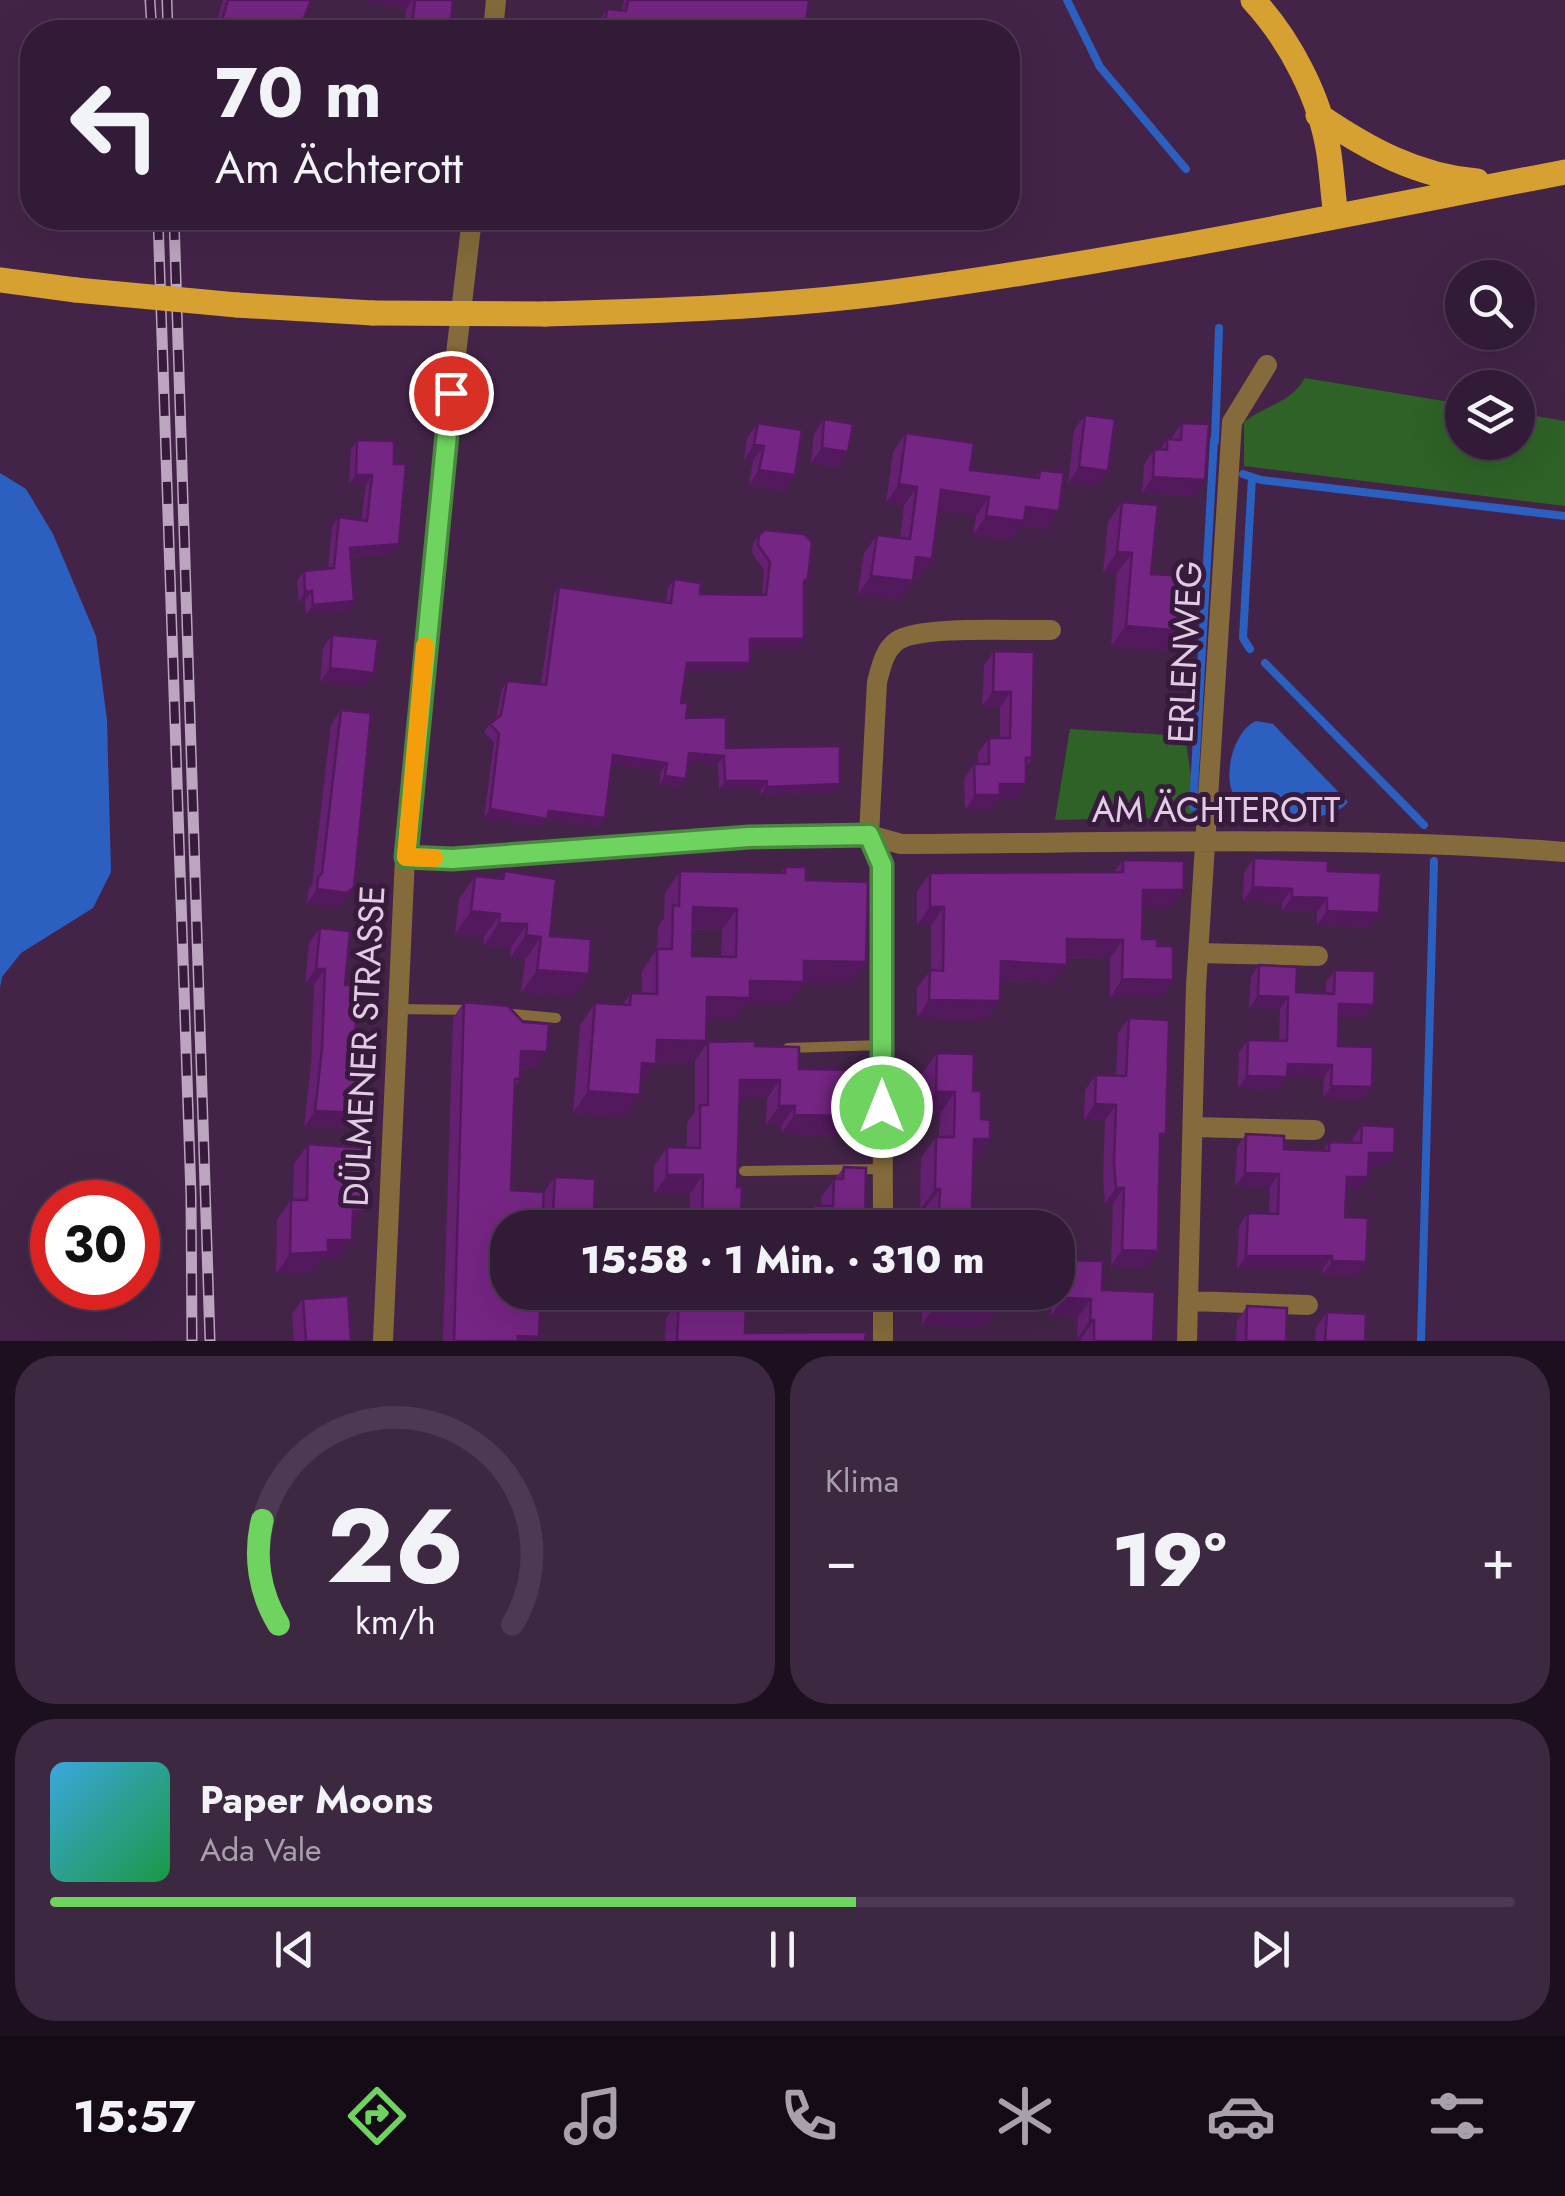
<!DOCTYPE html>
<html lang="de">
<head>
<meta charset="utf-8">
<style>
  :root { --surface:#321b36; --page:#3d2842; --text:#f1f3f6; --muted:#a8a1ad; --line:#4d3951; --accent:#6fd360 }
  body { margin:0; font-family:Jost,sans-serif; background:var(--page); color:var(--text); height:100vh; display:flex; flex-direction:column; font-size:38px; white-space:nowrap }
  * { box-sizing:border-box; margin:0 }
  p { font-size:32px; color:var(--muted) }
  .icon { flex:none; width:55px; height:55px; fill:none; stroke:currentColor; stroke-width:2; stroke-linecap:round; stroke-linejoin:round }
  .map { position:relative; height:1341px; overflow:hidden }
  .panel { display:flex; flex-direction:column; gap:15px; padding:15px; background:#1c0f1e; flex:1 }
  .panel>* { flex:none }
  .hud { position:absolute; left:20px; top:20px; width:1000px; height:210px; border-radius:40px; box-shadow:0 10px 40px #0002,0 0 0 2px var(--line); background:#321b36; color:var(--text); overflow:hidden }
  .controls { position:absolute; left:1445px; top:260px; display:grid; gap:20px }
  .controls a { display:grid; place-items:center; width:90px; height:90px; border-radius:50%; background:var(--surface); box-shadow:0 10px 40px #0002,0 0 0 2px var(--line); font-size:50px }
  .speed { position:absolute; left:30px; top:1180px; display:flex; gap:20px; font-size:50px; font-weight:700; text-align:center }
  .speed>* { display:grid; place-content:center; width:130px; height:130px; border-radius:50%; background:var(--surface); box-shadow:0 10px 40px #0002,0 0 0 2px var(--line); line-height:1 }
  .speed .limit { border:15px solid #d22; background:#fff; color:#111 }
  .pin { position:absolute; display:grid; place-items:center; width:85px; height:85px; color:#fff; margin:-42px; border:5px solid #fff; border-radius:50%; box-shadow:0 2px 10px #0007 }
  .me { position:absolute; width:110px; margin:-55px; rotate:0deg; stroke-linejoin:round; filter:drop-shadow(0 0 8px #0008) }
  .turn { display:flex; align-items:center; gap:35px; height:210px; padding:0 30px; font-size:45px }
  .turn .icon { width:130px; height:130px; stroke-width:2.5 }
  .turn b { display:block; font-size:70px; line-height:85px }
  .big { font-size:75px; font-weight:800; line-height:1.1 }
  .panel .widget { flex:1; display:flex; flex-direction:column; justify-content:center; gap:15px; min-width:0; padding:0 35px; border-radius:40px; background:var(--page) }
  .panel .dial { align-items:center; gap:0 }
  .dial svg { height:260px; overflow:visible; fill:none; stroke:var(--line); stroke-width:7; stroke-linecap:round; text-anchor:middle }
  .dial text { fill:var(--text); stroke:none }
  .song { display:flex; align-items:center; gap:30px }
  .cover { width:120px; height:120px; border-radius:15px; background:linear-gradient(135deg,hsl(200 70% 55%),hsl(140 70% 35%)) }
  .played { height:10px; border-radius:5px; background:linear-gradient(90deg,var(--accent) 55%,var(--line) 55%) }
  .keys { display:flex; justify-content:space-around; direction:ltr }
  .heat { display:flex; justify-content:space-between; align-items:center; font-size:55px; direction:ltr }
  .panel .tiles { flex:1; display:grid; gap:15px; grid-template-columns:1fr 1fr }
  .widget:last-child { grid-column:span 2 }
  .trip { position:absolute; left:490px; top:1210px; width:585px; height:100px; border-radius:40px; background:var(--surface); box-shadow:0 10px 40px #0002,0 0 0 2px var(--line); font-weight:800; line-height:100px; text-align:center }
  .tab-bar { display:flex; height:160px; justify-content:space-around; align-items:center; background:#140b16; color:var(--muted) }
  .tab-bar .icon { width:70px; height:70px }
  .tab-bar .on { color:var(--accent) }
  .tab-bar b { font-size:45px; color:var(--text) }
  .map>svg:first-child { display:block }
  .green { fill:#2e6227 }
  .water { fill:#2b60c0 }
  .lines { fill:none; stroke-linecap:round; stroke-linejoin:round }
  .stream { stroke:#2b60c0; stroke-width:8 }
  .service { stroke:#856b3b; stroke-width:10 }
  .minor { stroke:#856b3b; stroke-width:20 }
  .tertiary { stroke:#856b3b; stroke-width:20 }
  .primary { stroke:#d7a131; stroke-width:25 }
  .rail-casing { stroke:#bba5bf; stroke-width:11 }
  .rail { stroke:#381a3d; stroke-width:8; stroke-dasharray:22; stroke-linecap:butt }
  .primary-bridge { stroke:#d7a131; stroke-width:25 }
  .wall { fill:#652071; fill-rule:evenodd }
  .shaded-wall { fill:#521a5c }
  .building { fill:#752583; stroke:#521a5c; stroke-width:2.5; fill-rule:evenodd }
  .route-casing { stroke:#48893e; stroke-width:25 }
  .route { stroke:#6fd360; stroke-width:18 }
  .slow { stroke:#f59e0b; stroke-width:18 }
  .labels { text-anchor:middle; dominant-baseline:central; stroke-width:10; stroke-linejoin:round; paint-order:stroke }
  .street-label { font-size:35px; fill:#e0cde4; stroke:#381a3d }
</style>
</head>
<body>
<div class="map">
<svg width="1565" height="1341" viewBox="0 0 1565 1341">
  <rect width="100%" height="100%" fill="#432448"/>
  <path class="green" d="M1305,378L1462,404V442H1518V413L1565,421V506L1244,466V422C1266,405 1291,403 1305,378Z
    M1070,729L1185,736L1197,817L1055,820Z"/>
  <path class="water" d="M0,473L26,489L53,534L96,636L107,720L111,872L93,908L21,953L2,977L0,988Z
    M1256,721L1273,724L1348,802C1329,825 1281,816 1254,816C1249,811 1240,805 1236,799C1221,779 1233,731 1256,721Z"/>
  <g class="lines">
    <path class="stream" d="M1067,0L1100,67L1186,169
      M1215,441L1219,328
      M1243,474L1261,480L1565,516
      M1250,649L1243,638L1252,477
      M1265,663L1424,825
      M1193,807L1214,440
      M1421,1341L1434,861"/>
    <path class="service" d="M398,1009L470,1010
      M502,1013L556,1018
      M788,1048L882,1045
      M744,1171L883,1169
      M738,1302H882"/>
    <path class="minor" d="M405,857L452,859L749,837L869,835L901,844C1123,843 1344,835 1565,852
      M1198,953L1318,956
      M1193,1127L1315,1130
      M883,1228L882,865L869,835L877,682C881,668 884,650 897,641C919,625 1020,631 1051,630
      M883,1292V1341
      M1189,1301L1308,1305
      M1187,1341L1196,986L1232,422L1267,365"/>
    <path class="tertiary" d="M493,32L496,0
      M383,1341L405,857L439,499L472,218"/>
    <path class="primary" d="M1253,0C1290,40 1321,99 1329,154C1332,174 1333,196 1336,216
      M1318,115C1368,149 1417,176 1477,181
      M0,280L76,290
      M237,305L373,313
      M545,314C661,311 777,307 893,292C1118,262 1342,215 1565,172"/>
    <defs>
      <path id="rail" d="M150,0L152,32
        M167,0L168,32
        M158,218L191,1196L192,1341
        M174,218L210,1341"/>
    </defs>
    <use href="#rail" class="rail-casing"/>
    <use href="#rail" class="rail"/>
    <path class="primary-bridge" d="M76,290L237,305
      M373,313L545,314"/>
  </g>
  <path class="wall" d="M223,0H311L299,32H213Z
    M366,0H453L450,32H403L406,10Z
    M624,0H809L805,32H600L602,16L607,9L622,11Z
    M1085,415L1098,486L1068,483L1074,430Z
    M824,419L848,452L838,468L811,463L814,434Z
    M758,423L795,475L784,491L749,485L753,461L744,460L747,438Z
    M1182,423L1195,496L1142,493L1144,465L1154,449L1160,450L1167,439H1171Z
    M906,433L970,470L1035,478L1040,470L1059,511L1046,530L1021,526L1011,540L973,535L976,516L938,510L932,559L919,578L913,577L900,600L858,594L864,553L877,535L900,538L904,505L886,503L893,452Z
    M357,440L394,441L392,554L350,557L354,601L347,611L306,614L305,601L299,602L297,581L304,571L328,569L332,527L339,517L361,521L366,485L349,484L351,449Z
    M1122,502L1169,651L1111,646L1117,573L1103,572L1108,522Z
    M759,535L804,583L798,647H750L744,671H686L681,703L686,718L726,748L840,784L834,792L760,795L761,790H719L718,764L688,761L681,787L659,785L661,771L611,764L605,818L599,826L546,820L541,827L484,818L494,742L484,732L490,724L496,719L502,689L507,681L541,684L554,595L559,587L666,602L668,588L674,579L700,594L762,595L764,570L752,553L753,543Z
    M332,635L365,687L320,682L323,648Z
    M994,651L1034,652L1032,758L1026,768V784L1015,799H998L990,810H965L964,779L974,764H978V753L989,738H1000V707L982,706L984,665Z
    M341,710L354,887L344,902L337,908L307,904L308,891L312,885L331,725Z
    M1254,858L1328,871L1369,927L1317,925V912L1282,911V903L1243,901L1244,872Z
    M1123,860L1171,908H1142V939L1157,946L1173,980L1160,998H1110V958H1067L1054,983L1000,980V1001L987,1019L917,1018V988L931,970V925H917V891L930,873L1114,872Z
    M785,867L806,880L866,962L851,983H803L789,1003H747L735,1019H707L706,1041L691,1063L656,1062L640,1086L625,1117L573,1113L580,1025L595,1003L623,1004L631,993L642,994V971L657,949L658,927L664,918L665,893L680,871L780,873ZM693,930H722L721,957L692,956Z
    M505,871L550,936L589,974L573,997L521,993L525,960L510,958L511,947L483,946L484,937L455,934L459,899L475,876L500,878Z
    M320,928L345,985L355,1051L361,1113L350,1128L304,1127L311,1064L314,984H305L309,943Z
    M1259,965L1296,992L1326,993V982L1335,970L1374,1005L1365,1017L1339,1016L1338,1046L1372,1087L1363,1099L1323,1098L1324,1077L1287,1076L1279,1089L1238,1088L1239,1052L1248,1040L1279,1041L1280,1009L1249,1008L1251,977Z
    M464,1002L536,1068H520V1079L515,1087L508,1228V1292L539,1337L536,1341H443L453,1018Z
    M1129,1018L1160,1142L1147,1267L1111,1266L1113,1203H1105L1103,1178L1105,1120H1084L1085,1090L1096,1075L1116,1076L1118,1033Z
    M708,1042L755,1046L799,1069L851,1135L781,1134L782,1125H766L767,1098H739L737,1187L741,1223L800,1225L813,1206H821V1197L844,1167L865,1228H689L690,1194H654V1166L667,1147L687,1148V1123L695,1112V1060Z
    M937,1053L973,1091L974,1161L972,1207L990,1228H924V1210H920L921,1158L936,1137H939L940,1114L921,1113L922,1074Z
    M1362,1125L1394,1153L1385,1166H1368V1177L1359,1190H1347L1345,1217L1366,1262L1357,1275L1323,1274V1269H1237L1239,1226L1248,1213L1269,1214L1270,1187L1235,1186L1237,1147L1246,1134L1284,1149L1323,1151L1329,1142L1352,1143L1353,1138Z
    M308,1144L353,1224L338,1259H322L314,1271L276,1274L277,1220L291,1200H293L294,1164Z
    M555,1177L584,1228L543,1227L544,1192Z
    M1066,1260L1102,1290L1153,1341H1081V1339H1077L1078,1317L1051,1316L1052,1292H1058V1271Z
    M688,1292H741L745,1333L865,1341H665L666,1318L679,1300H688Z
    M922,1292H1000L985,1328L922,1325Z
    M303,1299L351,1341H294L292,1314Z
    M1247,1306L1286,1341H1236L1237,1321Z
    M1327,1312L1365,1341H1315L1316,1328Z"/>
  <path class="shaded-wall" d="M366,0H412L406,10Z
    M754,444L764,446L753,461L744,460Z
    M822,448L848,452L838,468L811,463Z
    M1079,467L1108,471L1098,486L1068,483Z
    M759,470L795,475L784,491L749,485Z
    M356,475H372L366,485L349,484Z
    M1153,477L1205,480L1195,496L1142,493Z
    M899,484L917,487L904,505L886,503Z
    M941,490L989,497L976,516L928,509Z
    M1026,507L1059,511L1046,530L1021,526L1011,540L973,535L986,516Z
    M399,544L392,554L343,557L350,548Z
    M1117,552L1132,553L1117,573L1103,572Z
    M916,557L932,559L919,578L903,576Z
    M871,576L913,581L900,600L858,594Z
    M312,591L305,601L299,602L305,592Z
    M354,601L347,611L306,614L313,605Z
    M1126,626L1184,631L1169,651L1111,646Z
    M750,639H804L798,647H744Z
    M687,663H750L744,671H682Z
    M330,668L374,673L365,687L320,682Z
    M993,692H1011L1000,707L982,706Z
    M689,753L724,756L718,764L683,761Z
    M613,755L667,763L661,771L607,764Z
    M665,776L686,779L681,787L659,785Z
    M725,781H767L761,790H719Z
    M840,784L834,792L760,795L766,787Z
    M1000,784H1026L1015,799H998L990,810H965L975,795Z
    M490,809L549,811L605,818L599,826L546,820L541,827L484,818Z
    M354,887L344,902L337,908L307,904L317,889Z
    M1253,887L1292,889L1282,903L1243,901Z
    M1143,890H1184L1171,908H1130Z
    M1292,897L1327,898L1317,912L1282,911Z
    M693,907L737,909L722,930L678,929Z
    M930,907H944L931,925H917Z
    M471,911L500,914L484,937L455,934Z
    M1327,911L1379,913L1369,927L1317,925Z
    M499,923L527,924L511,947L483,946Z
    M526,935L541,937L525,960L510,958Z
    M1067,939L1123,940L1110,958L1055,957Z
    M804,961L866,962L851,983H803L789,1003H747L735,1019H692L707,997Z
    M1001,961L1067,965L1054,983L988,979Z
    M316,969H325L314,984H305Z
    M537,970L589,974L573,997L521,993Z
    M1122,979L1173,980L1160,998H1110Z
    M1258,996L1288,997L1280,1009L1249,1008Z
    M929,1000L1000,1001L987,1019L917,1018Z
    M1339,1004L1374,1005L1365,1017L1330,1016Z
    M657,1040L706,1041L691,1063L642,1061Z
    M521,1051L547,1052L536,1068L510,1067Z
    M642,1063L656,1064L640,1086Z
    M1288,1064L1332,1065L1324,1077L1279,1076Z
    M1247,1076L1287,1077L1279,1089L1238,1088Z
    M740,1080H780L767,1098H727Z
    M1331,1086L1372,1087L1363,1099L1323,1098Z
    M588,1091L640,1095L625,1117L573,1113Z
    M936,1092H955L940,1114L921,1113Z
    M1095,1104L1116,1105L1105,1120H1084Z
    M779,1106H795L782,1125H766Z
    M315,1111L361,1113L350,1128L304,1127Z
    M794,1115L864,1116L851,1135L781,1134Z
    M974,1139H990L974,1161H959Z
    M1369,1153H1394L1385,1166H1360Z
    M1245,1173L1279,1174L1270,1187L1235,1186Z
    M667,1175H703L690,1194H654Z
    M1347,1177H1368L1359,1190H1338Z
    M1116,1188H1124L1113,1203H1105Z
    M935,1189H940L924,1210H920Z
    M353,1211H362L348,1230Z
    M553,1211L594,1213L584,1228L543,1227Z
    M515,1220L542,1222L538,1228H510Z
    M328,1240H352L338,1259H322L314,1271L276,1274L290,1254Z
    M1122,1250L1158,1251L1147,1267L1111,1266Z
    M1246,1256H1332L1323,1269H1237Z
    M1332,1261L1366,1262L1357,1275L1323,1274Z
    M1064,1298L1091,1299L1078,1317L1051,1316Z
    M937,1303L1000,1307L985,1328L922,1325Z
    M1090,1320H1094L1081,1339H1077Z
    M518,1336L539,1337L536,1341H515Z"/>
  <path class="building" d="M228,0H311L299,32H220V27Z
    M415,0H453L450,32H411Z
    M628,0H809L805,32H604L607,9L626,11Z
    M1085,415L1115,419L1108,471L1079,467Z
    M824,419L853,424L848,452L822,448Z
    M758,423L802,430L795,475L759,470L764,446L754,444Z
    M1182,423L1209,424L1205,480L1153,477L1154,449L1167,450V439L1181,440Z
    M906,433L974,443L970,470L1039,478L1040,470L1064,473L1059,511L1026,507L1024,521L986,516L989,497L941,490L932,559L916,557L913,581L871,576L877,535L910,539L917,487L899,484Z
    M357,440L394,441V464H406L399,544L350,548L354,601L313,605L312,591L305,592L304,571L334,568L339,517L367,521L372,475H356Z
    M1122,502L1158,505L1151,574L1188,576L1184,631L1126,626L1132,553L1117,552Z
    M765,530L804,534L812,542L808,578L804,581V639H750V663H687L681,703H688L686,718L726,717V748L840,746V784L766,787L767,781H725L724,756L689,753L686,779L665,776L667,763L613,755L605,818L549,811L547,819L490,809L499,734L490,724L501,715L507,681L546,685L559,587L671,603L674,579L701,583L700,594L766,595L770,562L758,545L759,535Z
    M332,635L378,639L374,673L330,668Z
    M994,651L1034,652L1032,758H1026V784H1000V795H975L974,764H989V738H1010L1011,692H993Z
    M341,710L371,713L354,887L347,893L317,889L318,877L322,873Z
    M1254,858L1328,861V871L1381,873L1379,913L1327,911V898L1292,897V889L1253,887Z
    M1123,860L1184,861V890H1143L1142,939H1157V946H1173V980L1122,979L1123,940L1067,939V965L1001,961L1000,1001L929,1000L930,970L943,971L944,907H930V873L1123,872Z
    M785,867H806V880L868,882L866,962L804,961V982L750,981V998L707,997L706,1041L657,1040L656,1064L642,1063L640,1095L588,1091L595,1003L630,1005L631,993L657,994V949H672L673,905L679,906L680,871L785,873ZM693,907L737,909L736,957L692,956Z
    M505,871L556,879L550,936L591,939L589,974L537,970L541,937L526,935L527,924L499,923L500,914L471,911L475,876L503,879Z
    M320,928L350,931L345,985H357L355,1051H363L361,1113L315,1111L322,1049L325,969H316Z
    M1259,965L1297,967L1296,992L1334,994L1335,970L1375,971L1374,1005L1339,1004L1338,1046L1373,1047L1372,1087L1331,1086L1332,1065L1288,1064L1287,1077L1247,1076L1248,1040L1287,1041L1288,997L1258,996Z
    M464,1002L508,1006L523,1022L549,1024L547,1052L521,1051L520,1079H515L511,1190L544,1192L542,1222L515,1220L514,1228H508V1292H541L539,1337L518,1336V1341H454Z
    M1129,1018L1169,1020L1166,1134H1160L1158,1251L1122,1250L1124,1188H1116L1114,1163L1116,1105L1095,1104L1096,1075L1126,1076Z
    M755,1041V1046L799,1047V1069L865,1070L864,1116L794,1115L795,1106H779L780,1080H740L737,1187H742L741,1223L812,1225L813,1206H833L834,1179H843L844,1167L866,1168L865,1228H702L703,1175H667V1147L700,1148V1105H708V1042Z
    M937,1053L974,1054L973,1091H981V1119L990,1120V1139H974L972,1207H991L990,1228H938L940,1189H935L936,1137H954L955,1092H936Z
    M1362,1125L1395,1127L1394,1153H1369L1368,1177H1347L1345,1217L1368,1218L1366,1262L1332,1261V1256H1246L1248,1213L1278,1214L1279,1174L1245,1173L1246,1134L1284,1136V1149L1329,1151V1142L1361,1143Z
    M308,1144L363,1148L362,1211H353L352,1240H328V1252L290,1254L291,1200H307Z
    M555,1177L595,1179L594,1213L553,1211Z
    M1066,1260L1103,1261L1102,1290L1155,1292L1153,1341H1094V1320H1090L1091,1299L1064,1298Z
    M701,1292H741V1301H746L745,1333L866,1332L865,1341H677L679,1300H701Z
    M937,1292H1000V1307L937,1303Z
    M348,1296L351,1341H306L303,1299Z
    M1247,1306L1287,1308L1286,1341H1246Z
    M1327,1312L1366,1314L1365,1341H1325Z"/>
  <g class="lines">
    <defs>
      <path id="route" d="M451,393L406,857L452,859L749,837L869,835L882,865V1107"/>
    </defs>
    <use href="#route" class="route-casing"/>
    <use href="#route" class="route"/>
    <path class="slow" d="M425,646L406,857L434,858"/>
  </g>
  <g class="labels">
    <g class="street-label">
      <text transform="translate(1185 652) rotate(-87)">ERLENWEG</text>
      <text x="1216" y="810">AM ÄCHTEROTT</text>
      <text transform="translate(364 1046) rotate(-87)">DÜLMENER STRASSE</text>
    </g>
  </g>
</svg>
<div class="controls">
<a><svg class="icon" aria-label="search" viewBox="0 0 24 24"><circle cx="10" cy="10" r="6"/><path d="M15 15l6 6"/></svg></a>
<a><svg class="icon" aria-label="layers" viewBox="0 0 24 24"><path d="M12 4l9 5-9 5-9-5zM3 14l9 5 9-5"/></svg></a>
</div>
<div class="speed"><div class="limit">30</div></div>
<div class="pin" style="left:451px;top:393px;background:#d93025"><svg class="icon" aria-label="arrive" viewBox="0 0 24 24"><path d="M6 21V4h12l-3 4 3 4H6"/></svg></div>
<svg class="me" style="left:882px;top:1107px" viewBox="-20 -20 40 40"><circle r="17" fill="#6fd360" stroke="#fff" stroke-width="3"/><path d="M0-11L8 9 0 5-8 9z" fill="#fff"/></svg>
<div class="trip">15:58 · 1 Min. · 310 m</div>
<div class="hud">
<div class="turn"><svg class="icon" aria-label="left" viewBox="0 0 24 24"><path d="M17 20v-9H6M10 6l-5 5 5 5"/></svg><div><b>70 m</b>Am Ächterott</div></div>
</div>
</div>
<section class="panel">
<div class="tiles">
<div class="widget dial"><svg viewBox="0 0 100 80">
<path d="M14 69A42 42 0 1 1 86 69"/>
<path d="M14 69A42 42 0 0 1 9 37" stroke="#6fd360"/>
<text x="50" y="56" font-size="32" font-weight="700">26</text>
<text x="50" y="72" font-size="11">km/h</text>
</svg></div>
<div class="widget"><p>Klima</p>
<div class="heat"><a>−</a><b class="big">19°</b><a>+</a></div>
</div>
<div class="widget">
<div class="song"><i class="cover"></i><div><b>Paper Moons</b><p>Ada Vale</p></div></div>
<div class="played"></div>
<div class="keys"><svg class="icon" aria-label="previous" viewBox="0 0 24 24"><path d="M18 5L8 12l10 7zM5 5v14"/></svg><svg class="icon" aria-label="pause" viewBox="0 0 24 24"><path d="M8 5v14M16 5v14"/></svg><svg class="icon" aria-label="next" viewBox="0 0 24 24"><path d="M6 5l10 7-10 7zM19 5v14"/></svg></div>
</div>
</div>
</section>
<nav class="tab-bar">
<b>15:57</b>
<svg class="icon on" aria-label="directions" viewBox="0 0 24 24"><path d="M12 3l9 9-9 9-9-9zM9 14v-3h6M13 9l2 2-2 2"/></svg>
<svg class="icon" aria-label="music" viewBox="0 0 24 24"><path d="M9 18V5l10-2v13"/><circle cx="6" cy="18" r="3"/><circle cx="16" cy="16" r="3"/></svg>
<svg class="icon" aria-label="phone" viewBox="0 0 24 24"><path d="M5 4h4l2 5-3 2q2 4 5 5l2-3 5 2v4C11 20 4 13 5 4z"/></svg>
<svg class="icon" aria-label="climate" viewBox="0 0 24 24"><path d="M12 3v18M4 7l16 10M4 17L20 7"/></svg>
<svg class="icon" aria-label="car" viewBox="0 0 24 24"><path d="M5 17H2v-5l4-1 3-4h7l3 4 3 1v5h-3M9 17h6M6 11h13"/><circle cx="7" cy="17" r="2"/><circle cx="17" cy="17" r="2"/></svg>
<svg class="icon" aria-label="filters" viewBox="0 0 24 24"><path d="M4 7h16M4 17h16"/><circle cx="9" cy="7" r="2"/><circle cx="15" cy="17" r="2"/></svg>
</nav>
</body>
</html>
